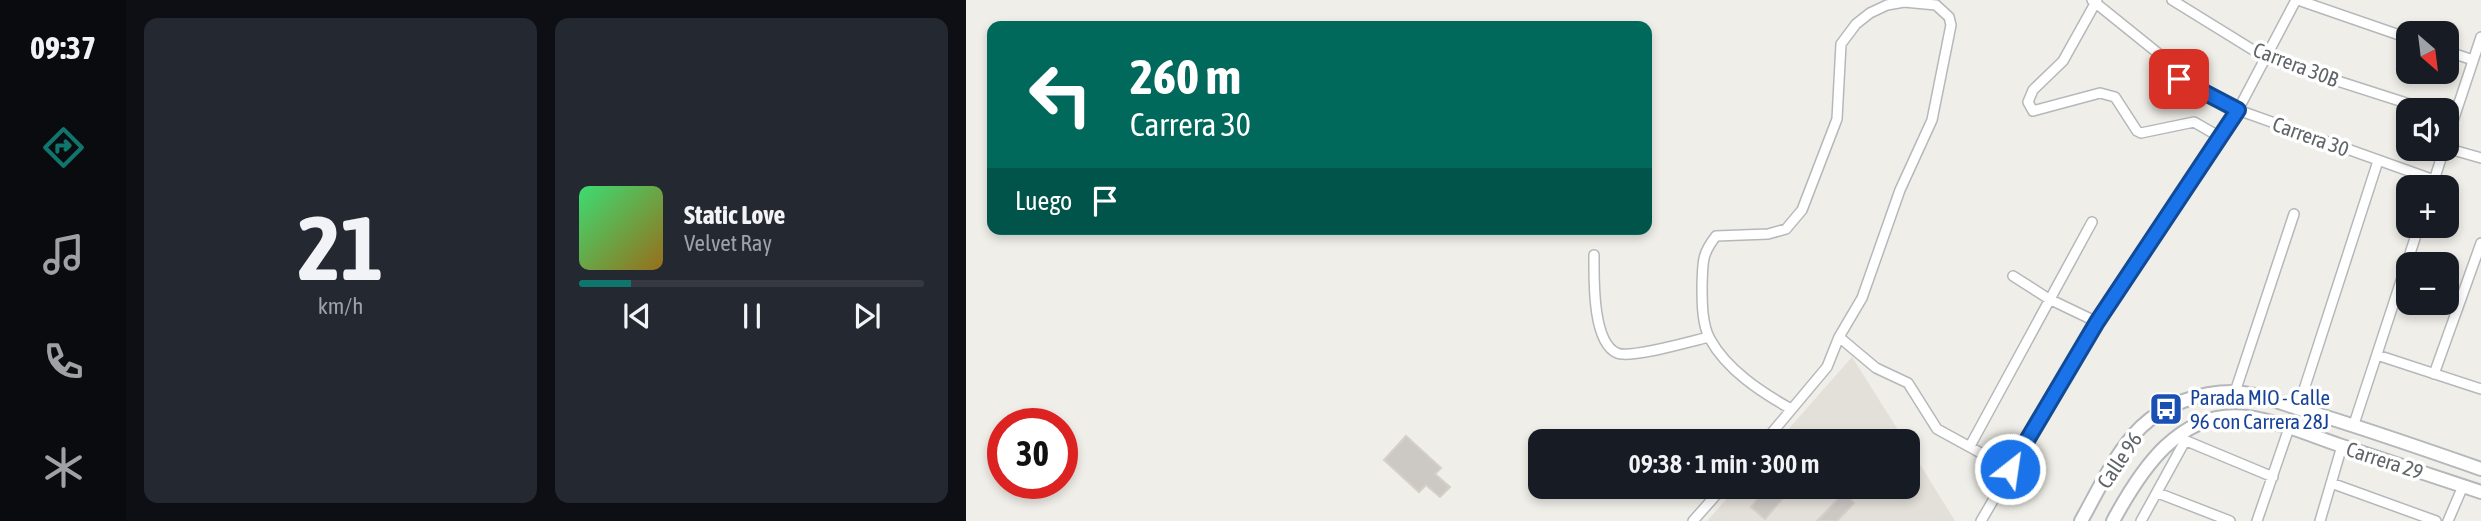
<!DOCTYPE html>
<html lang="es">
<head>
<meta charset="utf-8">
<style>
  :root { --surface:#171b24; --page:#242831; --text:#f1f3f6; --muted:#9ea1a6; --line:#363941; --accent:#0f766e }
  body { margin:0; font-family:"Asap Condensed",sans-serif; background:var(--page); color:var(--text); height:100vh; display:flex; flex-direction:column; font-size:26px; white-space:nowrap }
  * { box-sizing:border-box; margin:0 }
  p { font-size:23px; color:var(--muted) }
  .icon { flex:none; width:38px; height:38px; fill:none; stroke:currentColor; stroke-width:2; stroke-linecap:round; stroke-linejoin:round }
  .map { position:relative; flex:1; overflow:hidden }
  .panel { display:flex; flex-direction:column; gap:18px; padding:18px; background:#0d0f14; width:840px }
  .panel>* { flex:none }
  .top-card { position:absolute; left:21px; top:21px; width:665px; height:214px; border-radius:14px; box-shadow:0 4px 10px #0003; background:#00695c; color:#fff; overflow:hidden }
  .needle { width:46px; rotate:152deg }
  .controls { position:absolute; left:1430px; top:21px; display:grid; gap:14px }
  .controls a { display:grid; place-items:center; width:63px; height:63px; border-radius:14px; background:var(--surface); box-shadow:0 4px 10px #0003; font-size:35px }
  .speed { position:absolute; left:21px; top:408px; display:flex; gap:14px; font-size:35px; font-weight:700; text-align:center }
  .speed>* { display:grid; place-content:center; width:91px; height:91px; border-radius:50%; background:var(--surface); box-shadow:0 4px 10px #0003; line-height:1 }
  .speed .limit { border:10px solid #d22; background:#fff; color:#111 }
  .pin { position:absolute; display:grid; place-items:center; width:60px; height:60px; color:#fff; margin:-30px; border-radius:14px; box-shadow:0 4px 10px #0006 }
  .me { position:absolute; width:77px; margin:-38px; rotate:30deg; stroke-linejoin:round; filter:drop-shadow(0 0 5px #0008) }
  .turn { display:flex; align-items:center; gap:24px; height:147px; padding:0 28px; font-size:32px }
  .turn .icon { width:91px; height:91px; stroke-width:2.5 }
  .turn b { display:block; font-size:49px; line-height:60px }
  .then { display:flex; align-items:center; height:66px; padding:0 28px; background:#0003; gap:14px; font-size:26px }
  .panel .card { flex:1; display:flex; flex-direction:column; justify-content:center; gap:10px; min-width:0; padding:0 24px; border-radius:14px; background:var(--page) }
  .panel .dial { align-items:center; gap:0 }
  .dial b { font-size:91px; line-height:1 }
  .song { display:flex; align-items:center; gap:21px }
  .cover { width:84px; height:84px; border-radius:10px; background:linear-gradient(135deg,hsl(140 70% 55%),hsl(40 70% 35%)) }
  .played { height:7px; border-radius:4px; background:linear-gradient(90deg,var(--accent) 15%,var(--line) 15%) }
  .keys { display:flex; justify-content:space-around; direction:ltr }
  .panel .tiles { flex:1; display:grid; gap:18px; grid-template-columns:repeat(2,1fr) }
  .trip { position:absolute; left:562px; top:429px; width:392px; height:70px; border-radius:14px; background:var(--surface); box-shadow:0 4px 10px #0003; font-weight:600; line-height:70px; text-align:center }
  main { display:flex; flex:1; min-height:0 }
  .tabs { display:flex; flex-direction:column; width:126px; justify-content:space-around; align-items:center; background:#090b0e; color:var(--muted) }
  .tabs .icon { width:49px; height:49px }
  .tabs .on { color:var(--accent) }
  .tabs b { font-size:32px; color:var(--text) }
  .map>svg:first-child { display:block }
  .education { fill:#e3dfd9 }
  .building { fill:#ccc9c5; stroke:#d5cfc7; stroke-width:2 }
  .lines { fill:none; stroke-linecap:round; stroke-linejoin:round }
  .street-casing { stroke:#b5b8bb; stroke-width:12 }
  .secondary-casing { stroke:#b4b8bb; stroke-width:16 }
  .street { stroke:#fff; stroke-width:9 }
  .secondary { stroke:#fff; stroke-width:12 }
  .route-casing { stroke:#114b97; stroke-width:18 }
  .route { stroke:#1a73e8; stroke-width:12 }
  .labels { text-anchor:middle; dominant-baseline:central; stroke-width:7; stroke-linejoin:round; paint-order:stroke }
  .street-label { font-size:21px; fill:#5f6467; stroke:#fff }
  .transit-label { font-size:21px; fill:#164399; stroke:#fff; text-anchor:start }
</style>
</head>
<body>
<main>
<nav class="tabs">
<b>09:37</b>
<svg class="icon on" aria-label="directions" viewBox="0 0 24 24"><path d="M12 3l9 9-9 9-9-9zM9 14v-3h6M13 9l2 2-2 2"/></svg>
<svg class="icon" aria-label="music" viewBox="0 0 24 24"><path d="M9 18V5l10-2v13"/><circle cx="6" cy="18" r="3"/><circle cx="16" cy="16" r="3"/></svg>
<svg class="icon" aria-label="phone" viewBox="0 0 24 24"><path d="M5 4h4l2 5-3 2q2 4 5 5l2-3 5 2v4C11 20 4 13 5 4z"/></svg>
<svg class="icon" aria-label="climate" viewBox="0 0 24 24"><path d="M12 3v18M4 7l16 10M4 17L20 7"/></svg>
</nav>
<section class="panel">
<div class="tiles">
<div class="card dial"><b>21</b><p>km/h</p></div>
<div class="card">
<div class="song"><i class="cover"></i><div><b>Static Love</b><p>Velvet Ray</p></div></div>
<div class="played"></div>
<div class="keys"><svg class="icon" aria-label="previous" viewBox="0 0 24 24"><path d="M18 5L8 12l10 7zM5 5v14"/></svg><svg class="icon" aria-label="pause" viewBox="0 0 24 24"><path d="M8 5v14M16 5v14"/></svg><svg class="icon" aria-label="next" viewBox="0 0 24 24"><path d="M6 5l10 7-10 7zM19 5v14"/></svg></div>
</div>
</div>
</section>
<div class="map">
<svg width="1515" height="521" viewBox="0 0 1515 521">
  <rect width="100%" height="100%" fill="#f0eee8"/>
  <path class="education" d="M886,357L939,441H812Z
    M942,445L989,521H741L771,487L942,486Z"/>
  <path class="building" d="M440,436L475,468L469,474L484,487L474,497L460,485L453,492L418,460Z
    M803,486H827L799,519L785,507Z
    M878,493L888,503L871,521H851Z"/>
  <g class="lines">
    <defs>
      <path id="street" d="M1126,0L1193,54L1213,79L1272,110L1468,180
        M1131,0L1097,61L1067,90L1062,102L1067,111L1134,93L1149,97L1171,131L1175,133L1228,122L1254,137
        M1206,0L1300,58L1462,110
        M1332,0L1442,38
        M1480,51L1507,60
        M1480,142L1515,37
        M1480,148L1515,158
        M1466,187L1478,149
        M628,255C628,278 626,342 651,353C664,359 726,341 743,337
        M1047,276L1083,299L1131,322
        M873,337L910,368L942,383L971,429L1044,469
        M1411,355L1515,389
        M1468,374L1515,243
        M1269,392L1328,214
        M1332,408L1412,161
        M1388,424L1453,226
        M1211,437L1307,477
        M799,441L861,367L873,337L896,298L934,190L966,120L985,25L983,17L970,5L938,2L921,5L904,13L890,24L875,44L871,119L836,210L820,229L802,234L750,236C735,255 737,263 736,286C736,302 736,325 744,339C761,370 795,392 825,409
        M1004,446L1126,222
        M1365,483L1470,521
        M1192,493L1264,521
        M727,521L758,486
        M1015,521L1131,322L1272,110L1330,0
        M1175,521L1219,441
        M1291,521L1323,428
        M1354,521L1376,446
        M1482,521L1497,486"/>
      <path id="secondary" d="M1115,521C1133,489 1149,453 1175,427C1199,404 1234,392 1267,392C1290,393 1312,402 1334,409C1395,427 1455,448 1515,469
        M1147,521C1174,471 1214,408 1281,417C1312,421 1344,435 1373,445C1420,461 1468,476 1515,492"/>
    </defs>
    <use href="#street" class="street-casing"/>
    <use href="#secondary" class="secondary-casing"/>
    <use href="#street" class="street"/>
    <use href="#secondary" class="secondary"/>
  </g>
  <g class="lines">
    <defs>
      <path id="route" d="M1044,469L1131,322L1272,110L1213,79"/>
    </defs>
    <use href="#route" class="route-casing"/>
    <use href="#route" class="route"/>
  </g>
  <defs>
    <symbol id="bus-square" viewBox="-11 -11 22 22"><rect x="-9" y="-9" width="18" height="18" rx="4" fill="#1a4fb4" stroke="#fff"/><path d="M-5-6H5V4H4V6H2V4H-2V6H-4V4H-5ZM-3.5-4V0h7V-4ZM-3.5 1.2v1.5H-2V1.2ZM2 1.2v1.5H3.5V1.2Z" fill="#fff"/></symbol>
  </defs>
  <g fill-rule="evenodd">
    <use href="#bus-square" x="1181" y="390" width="38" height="38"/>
  </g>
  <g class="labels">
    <g class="street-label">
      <text transform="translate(1330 64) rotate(21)">Carrera 30B</text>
      <text transform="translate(1345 136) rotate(20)">Carrera 30</text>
      <text transform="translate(1153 460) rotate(-56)">Calle 96</text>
      <text transform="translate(1419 460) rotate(18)">Carrera 29</text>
    </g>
    <g class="transit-label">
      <text x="1224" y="397">Parada MIO - Calle<tspan x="1224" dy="24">96 con Carrera 28J</tspan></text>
    </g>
  </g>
</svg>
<div class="controls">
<a><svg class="needle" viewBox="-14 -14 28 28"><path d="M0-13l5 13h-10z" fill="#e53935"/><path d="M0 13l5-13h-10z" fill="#9ea1a6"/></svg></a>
<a><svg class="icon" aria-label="sound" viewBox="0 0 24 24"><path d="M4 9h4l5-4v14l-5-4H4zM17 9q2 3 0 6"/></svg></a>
<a>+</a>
<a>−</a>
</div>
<div class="speed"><div class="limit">30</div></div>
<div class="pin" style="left:1213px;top:79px;background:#d93025"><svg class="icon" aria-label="arrive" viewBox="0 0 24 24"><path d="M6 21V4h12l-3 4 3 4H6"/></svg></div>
<svg class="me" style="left:1044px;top:469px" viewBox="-20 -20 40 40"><circle r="17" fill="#1a73e8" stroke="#fff" stroke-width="3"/><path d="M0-11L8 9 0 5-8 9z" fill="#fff"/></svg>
<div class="trip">09:38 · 1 min · 300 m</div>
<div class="top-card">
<div class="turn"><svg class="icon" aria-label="left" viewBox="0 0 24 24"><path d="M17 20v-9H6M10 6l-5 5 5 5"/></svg><div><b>260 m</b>Carrera 30</div></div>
<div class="then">Luego<svg class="icon" aria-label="arrive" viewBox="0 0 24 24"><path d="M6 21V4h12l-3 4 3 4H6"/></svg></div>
</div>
</div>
</main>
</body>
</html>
